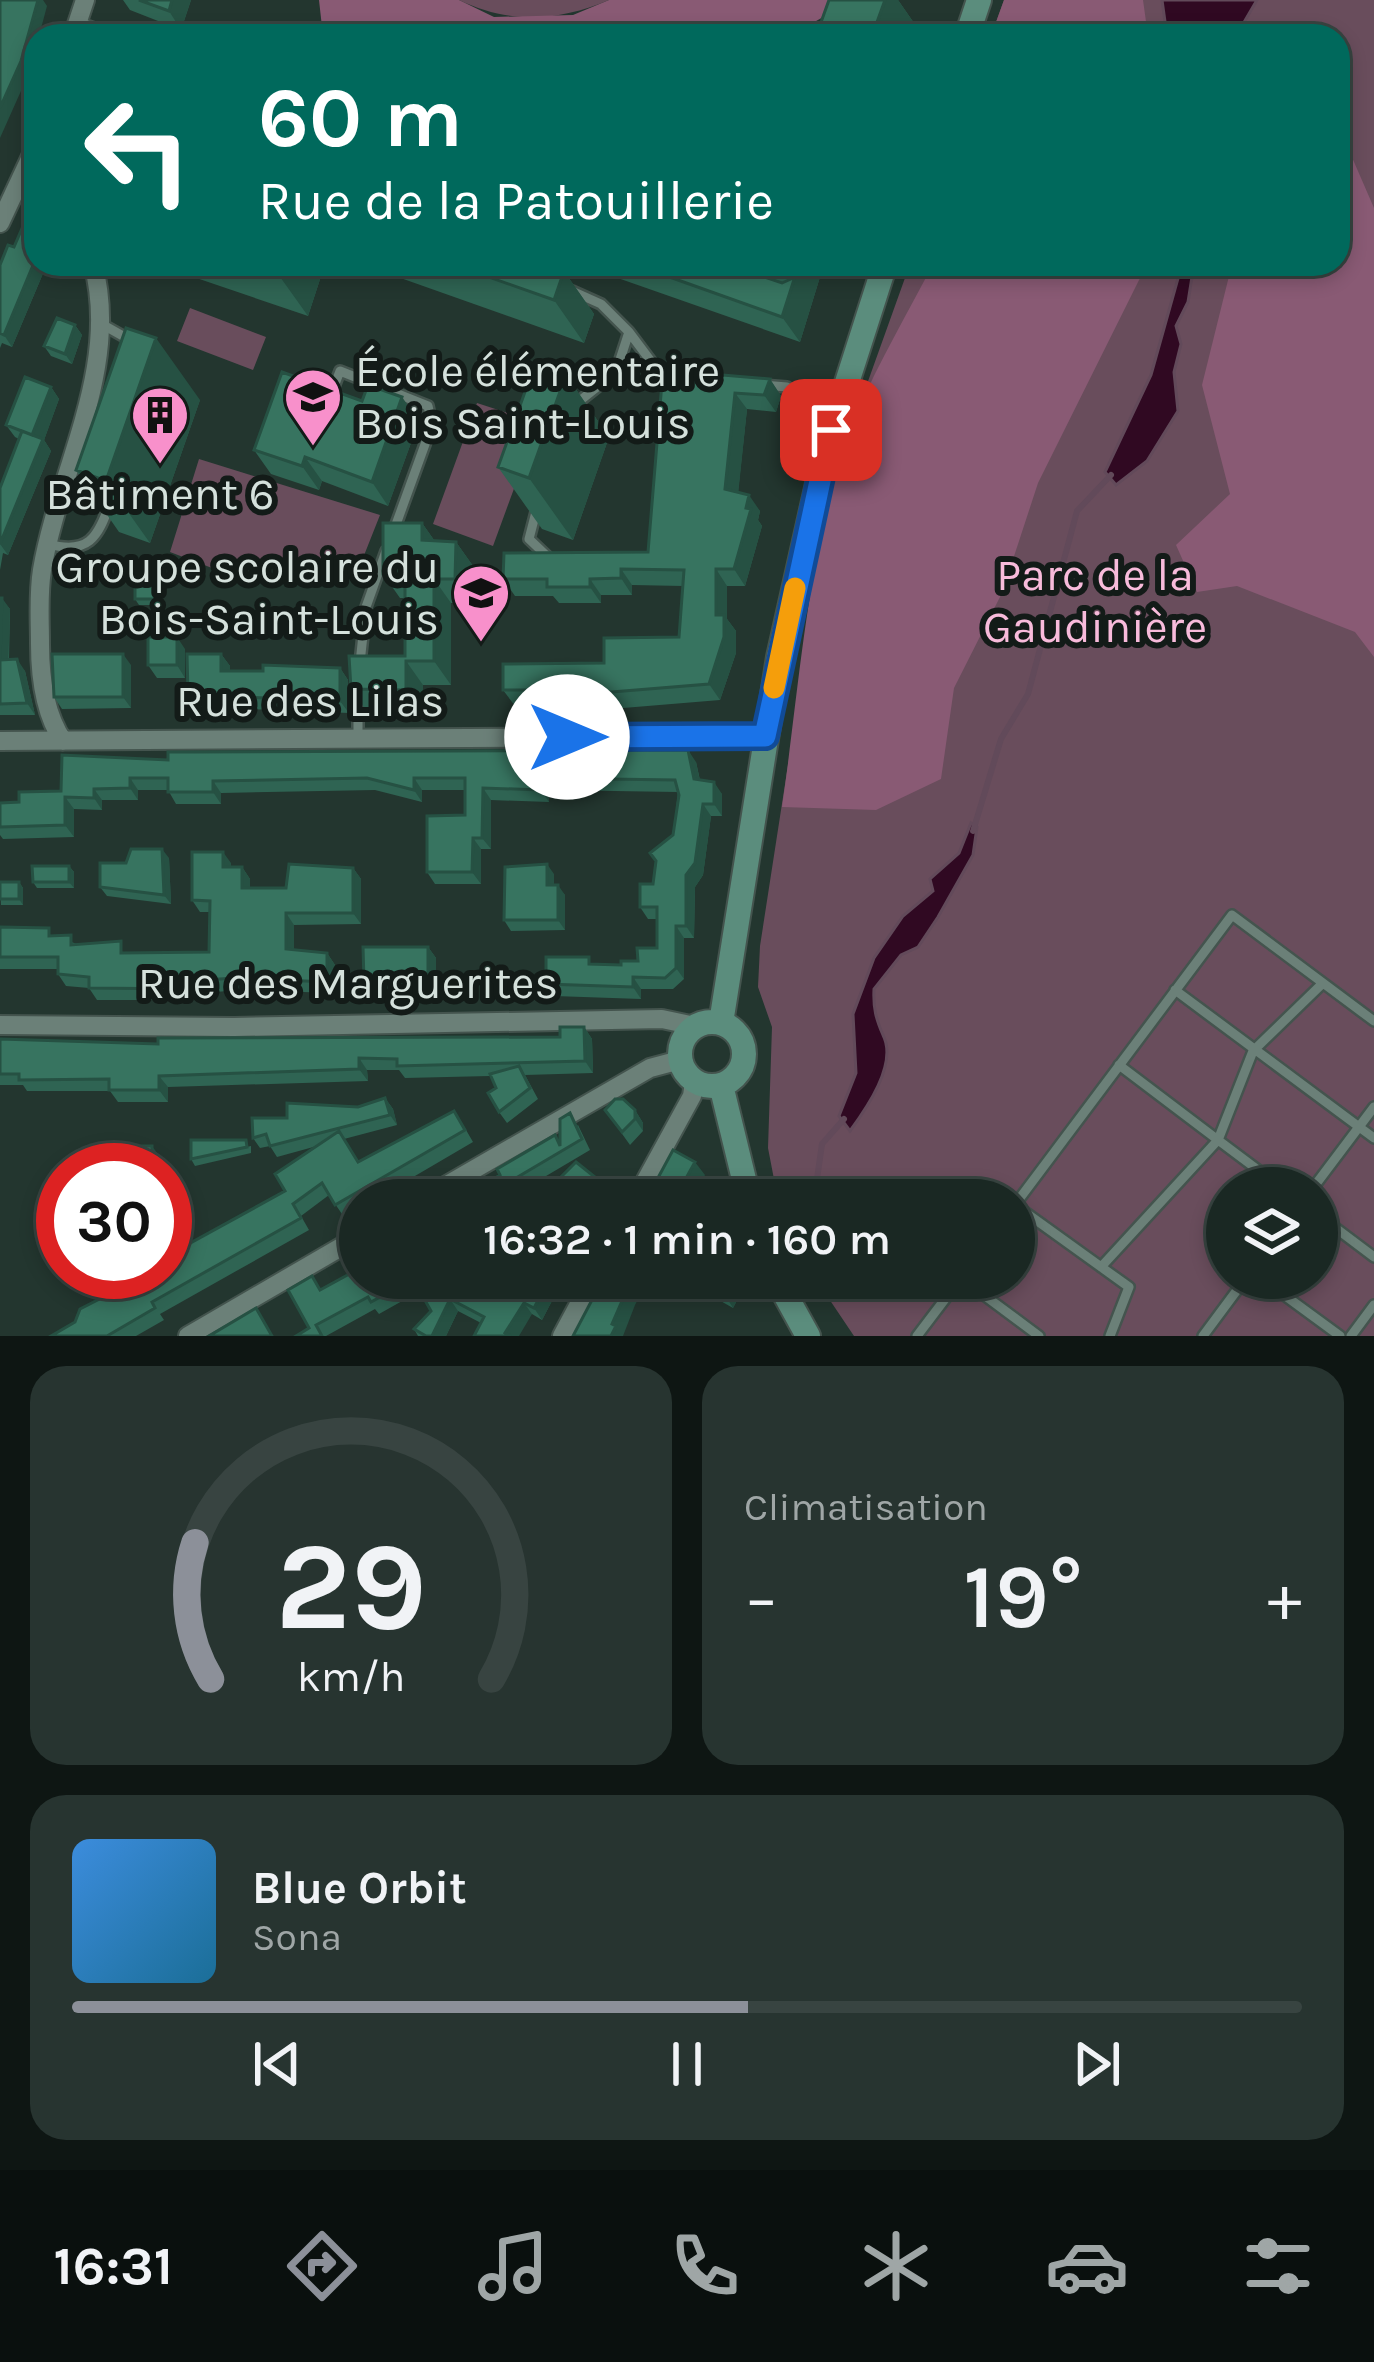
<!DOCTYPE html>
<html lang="fr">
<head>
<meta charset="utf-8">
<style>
  :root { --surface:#1a2823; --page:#273430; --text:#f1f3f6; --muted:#9fa6a6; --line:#384441; --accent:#8c9099 }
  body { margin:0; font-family:Karla,sans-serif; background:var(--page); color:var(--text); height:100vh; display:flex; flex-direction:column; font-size:45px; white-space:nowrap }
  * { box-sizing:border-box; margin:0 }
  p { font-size:39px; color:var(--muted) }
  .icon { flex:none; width:66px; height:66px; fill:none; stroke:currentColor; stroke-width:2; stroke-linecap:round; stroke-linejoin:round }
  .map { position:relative; height:1336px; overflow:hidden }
  .side { display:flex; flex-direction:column; gap:30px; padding:30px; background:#0e1613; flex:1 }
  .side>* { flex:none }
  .guide { position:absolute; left:24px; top:24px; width:1326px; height:252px; border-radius:36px; box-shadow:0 6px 18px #0003,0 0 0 3px var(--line); background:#00695c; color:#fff; overflow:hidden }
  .buttons { position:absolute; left:1206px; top:1167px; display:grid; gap:24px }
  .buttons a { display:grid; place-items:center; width:132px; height:132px; border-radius:50%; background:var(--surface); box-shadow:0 6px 18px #0003,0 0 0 3px var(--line); font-size:60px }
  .speed { position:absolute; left:36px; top:1143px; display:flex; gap:24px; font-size:60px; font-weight:700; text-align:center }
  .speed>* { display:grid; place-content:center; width:156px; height:156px; border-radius:50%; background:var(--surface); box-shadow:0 6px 18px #0003,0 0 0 3px var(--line); line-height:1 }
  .speed .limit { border:18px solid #d22; background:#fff; color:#111 }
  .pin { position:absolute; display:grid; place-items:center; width:102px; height:102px; color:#fff; margin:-51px; border-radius:24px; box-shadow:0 6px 18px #0006 }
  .me { position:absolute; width:132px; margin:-66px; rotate:90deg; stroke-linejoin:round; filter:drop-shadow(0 0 9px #0008) }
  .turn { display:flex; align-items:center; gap:42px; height:252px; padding:0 36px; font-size:54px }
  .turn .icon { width:156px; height:156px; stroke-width:2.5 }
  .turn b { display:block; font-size:84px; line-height:102px }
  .big { font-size:90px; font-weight:600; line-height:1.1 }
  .side .card { flex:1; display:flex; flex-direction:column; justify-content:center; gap:18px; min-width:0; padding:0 42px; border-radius:36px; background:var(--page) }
  .side .dial { align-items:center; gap:0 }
  .dial svg { height:312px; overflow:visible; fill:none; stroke:var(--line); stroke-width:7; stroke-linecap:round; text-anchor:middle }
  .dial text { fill:var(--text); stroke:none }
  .song { display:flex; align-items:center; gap:36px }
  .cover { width:144px; height:144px; border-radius:18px; background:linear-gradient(135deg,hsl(210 70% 55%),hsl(200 70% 35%)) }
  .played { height:12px; border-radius:6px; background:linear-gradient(90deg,var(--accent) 55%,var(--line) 55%) }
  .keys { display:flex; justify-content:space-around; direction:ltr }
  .heat { display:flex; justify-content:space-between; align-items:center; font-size:66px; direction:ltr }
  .side .tiles { flex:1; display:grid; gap:30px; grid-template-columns:1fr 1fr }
  .card:last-child { grid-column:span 2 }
  .trip { position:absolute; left:339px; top:1179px; width:696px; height:120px; border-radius:60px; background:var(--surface); box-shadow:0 6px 18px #0003,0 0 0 3px var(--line); font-weight:600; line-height:120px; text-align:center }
  .dock { display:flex; height:192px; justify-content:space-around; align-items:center; background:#0a100e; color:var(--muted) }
  .dock .icon { width:84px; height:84px }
  .dock .on { color:var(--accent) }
  .dock b { font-size:54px; color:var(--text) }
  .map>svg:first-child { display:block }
  .green { fill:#694d5c; fill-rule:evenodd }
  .forest { fill:#895a74 }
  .water { fill:#300922; stroke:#624a5a; stroke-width:3 }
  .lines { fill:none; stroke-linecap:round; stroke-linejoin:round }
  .stream { stroke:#624a5a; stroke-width:6 }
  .lane-casing { stroke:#44544e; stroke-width:14 }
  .street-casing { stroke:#44544e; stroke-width:22 }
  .secondary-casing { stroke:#44544e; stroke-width:28 }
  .lane { stroke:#6b8078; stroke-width:9 }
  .street { stroke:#6b8078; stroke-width:18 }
  .secondary { stroke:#5b8d7d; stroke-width:24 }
  .wall { fill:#2f6453 }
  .shaded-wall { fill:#265143 }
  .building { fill:#377460; stroke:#265143; stroke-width:3 }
  .route-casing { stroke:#114b97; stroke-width:30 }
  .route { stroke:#1a73e8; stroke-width:21 }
  .slow { stroke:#f59e0b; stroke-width:21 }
  .labels { text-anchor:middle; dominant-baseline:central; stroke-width:12; stroke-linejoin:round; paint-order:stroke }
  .poi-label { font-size:45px; fill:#d5e1dc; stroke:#131b18; text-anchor:start }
  .park-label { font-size:45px; fill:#f8bbdb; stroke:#131b18 }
  .street-label { font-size:45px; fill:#d5e1dc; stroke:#131b18 }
</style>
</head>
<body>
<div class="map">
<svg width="1374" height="1336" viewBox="0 0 1374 1336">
  <rect width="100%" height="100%" fill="#23362f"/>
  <path class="green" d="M459,0H609C557,22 509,24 459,0Z
    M1004,0H1374V1336H854L815,1278H1014V1200H778L768,1148L772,1027L758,987L760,946L822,545L857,412L910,264H1338V36H991ZM1227,1188H1317V1278H1227Z
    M190,308L266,337L253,370L177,341Z
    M477,403L538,423L493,546L433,524Z
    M199,459L380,515L361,563L212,568L170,552Z"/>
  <path class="forest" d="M319,0H459L494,17L573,15L609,0H854L789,36H323Z
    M1004,0H1143L1148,36H991Z
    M1338,125L1374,208V657L1355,632L1237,586L1197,592L1176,545L1230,494L1202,385L1232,264H1338Z
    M933,264H1147L1038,483L1002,593L954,688L941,779L876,810L782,807C801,678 808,533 858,411C879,361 908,313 933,264Z"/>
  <path class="water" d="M1162,0H1257L1236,36H1167Z
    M1182,264H1194L1188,302L1176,326L1181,344L1174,372L1178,411L1147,461L1116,485L1105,472L1151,375Z
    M971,823L977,827L973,855L938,917L918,947L901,955L874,989C873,1008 876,1019 883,1035C898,1064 866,1109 850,1131L839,1116L856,1073L853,1014L874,958L903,916L933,891L930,879L959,853Z"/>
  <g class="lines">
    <path class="stream" d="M973,831L1001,739L1028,694L1077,511L1111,475
      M814,1200L822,1144L844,1119"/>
    <defs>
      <path id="lane" d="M572,291L601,304L629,332L616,372L577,403
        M98,322L130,340
        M629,332L665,380
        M762,385L787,387
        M330,397L340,371L428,406L432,425L394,530
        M537,508L529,539L549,558
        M48,544C88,555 98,538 110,503
        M360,663L366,607L386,551
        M358,691V740
        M1175,990L1374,1138
        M1282,1188L1218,1140L1253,1051L1323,983
        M1313,1188L1374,1107
        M1015,1205L1129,1287L1110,1336
        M1014,1206L1232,915L1374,1021
        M1317,1214L1374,1257
        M1101,1267L1218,1140L1119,1065
        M961,1278L1039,1336
        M1261,1278L1340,1336
        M917,1336L961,1278
        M1203,1336L1246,1278
        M1351,1336L1374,1305"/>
      <path id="street" d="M77,26L105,36
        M73,36L85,0
        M0,223L36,146
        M0,741L765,736
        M63,741C44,713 40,677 40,644C40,620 38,594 42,570C59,470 121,367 93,264
        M0,1025L234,1027L662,1019L695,1026
        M421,1200L650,1068L680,1060
        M635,1200L692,1096L694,1082
        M188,1336L360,1236
        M562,1336L593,1278"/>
      <path id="secondary" d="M967,36L979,0
        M680 1054a32 32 0 1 1 64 0a32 32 0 1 1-64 0Z
        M721,1023L779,657L826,448L885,264
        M721,1085L749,1200
        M776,1278L808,1336"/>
    </defs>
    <use href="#lane" class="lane-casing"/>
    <use href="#street" class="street-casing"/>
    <use href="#secondary" class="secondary-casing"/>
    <use href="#lane" class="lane"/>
    <use href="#street" class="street"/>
    <use href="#secondary" class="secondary"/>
  </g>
  <path class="wall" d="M123,0H191L181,30L130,10Z
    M829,0H898L914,23L909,36H828L820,25Z
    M47,264L12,347L2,343L0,348V265Z
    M162,264H325L308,316L164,267Z
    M361,264H551L564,271L594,314L584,343Z
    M603,264H824L800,342L612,276Z
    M75,325L82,335L72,364L51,356L44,346Z
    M663,370L770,379L781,396L776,412L747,409L738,492L760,511L758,520L762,526L745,586H727V619L736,631V653L720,700L575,712L565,706H515L503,690L604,663L679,637L683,586L632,585V595H601V603H559L553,596H515L503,579L648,552Z
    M566,375L609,437L573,540L542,529L498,467Z
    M51,387L59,399L44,440L51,451L8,555L3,553L0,570V488L19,439L15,437L6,425Z
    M200,400L150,543L119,532L76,470Z
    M419,421L388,506L322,481L319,490L271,474L254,450Z
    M422,523L434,540L456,542L473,566L472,603H451V685H423V714L368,713L351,689L405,656V598H400L383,574Z
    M155,582L159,588L160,605H139L135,599Z
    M0,598L10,609L9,659L25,671L35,715H0Z
    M185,649V678H157L148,665Z
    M221,654L230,666V671L340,668L348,680L349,713L196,707L188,695Z
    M131,665V708L62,709L54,697Z
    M168,760L696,762L700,780L722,794V816H711L703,875L695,887L694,938H684V979L673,989H641V999L554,996L546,984L595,965H621L638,961L657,948V919H648L640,907L653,884L673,835L678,792L549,790V802L491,800V849H481V884H435L427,872L465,815V790H422V802L375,790L221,793V804H176L168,790H138V800H102V810L74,809V837L3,839L0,835V803L19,802L61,791Z
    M169,858L171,904L107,896L100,887L126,863Z
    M231,863V867H242L250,879V888H286L353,868L361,879V924L294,925V950L327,953L335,965V993L242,990L201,993V1000H97L89,988L66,986L58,974V969H0V927L54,936L77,944L129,953L209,952L210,912H200L192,900Z
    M69,866L74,872V888H37L33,882Z
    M554,874V885L565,895V930L511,931L504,920Z
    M0,882H19L23,888V905H1Z
    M428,947L436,958V993H371L364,982Z
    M584,1027L592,1039L593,1073L525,1075L538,1099L507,1123L499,1112L496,1088L490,1076L405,1078L399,1070H367L368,1081L168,1087V1102H118L110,1091H27L23,1085H0V1039L158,1044L560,1037Z
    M385,1098L393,1109L397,1125L344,1139L358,1161L462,1123L473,1142L374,1200H360V1208L344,1217L329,1195L301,1216L309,1230L160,1314L164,1320L136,1336H51L75,1322L121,1288L285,1191L317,1146L277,1157L270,1146L260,1148L253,1138L287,1118L358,1107Z
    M605,1110H635L643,1123V1131L630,1145Z
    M578,1125L590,1150L514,1195L516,1200H487L500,1175L555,1135L560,1143Z
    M251,1146V1153L195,1166L191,1159Z
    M360,1278H415L462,1289L564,1278L542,1320L532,1314L481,1323L458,1311L446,1336H418L414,1329L431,1311L420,1291L379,1314L375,1309L326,1336H296L309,1328L321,1290Z
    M704,1278H740L745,1285L733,1308L710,1295L701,1283Z"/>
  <path class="shaded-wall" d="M35,0H43L47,6L39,36H36V48L29,73L0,138V108Z
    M172,0H191L181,30L169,11Z
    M885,0H898L914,23L909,36H872Z
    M36,258V264H47L12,347L4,335Z
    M281,264H325L308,316L278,274Z
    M799,264H824L800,342L782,317Z
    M564,271L594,314L584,343L554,300Z
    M75,325L82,335L72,364L65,354Z
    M156,338L200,400L150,543L106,481Z
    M566,375L609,437L573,540L529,478Z
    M770,379L781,396L776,412L764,395Z
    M51,387L59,399L44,440L51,451L8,555L0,544L32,435Z
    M735,393L747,409L737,505L725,489Z
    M402,397L419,421L388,506L372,482Z
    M305,457L322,481L319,490L302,466Z
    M749,495L760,511L758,520L762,526L745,586L734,569Z
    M422,523L439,547L422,540Z
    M456,542L473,566L472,603L455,579Z
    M621,569L632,585V595L621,578Z
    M716,569L727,586V619L736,631V653L720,700L709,684L716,615Z
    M434,579L451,603V685L434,661Z
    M590,579L601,595V603L590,587Z
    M155,582L159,588L160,605L155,599Z
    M2,598L10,609L8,671L0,660Z
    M177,637L185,649V678L177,665Z
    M123,654L131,665V708L123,697Z
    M221,654L230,666V683L221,671Z
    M17,659L25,671L35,715L27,703Z
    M406,661L423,685V714L406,690Z
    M340,668L348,680L349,713L340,701Z
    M688,750L696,762L702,791L694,779Z
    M130,778L138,790V800L130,788Z
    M414,778L422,790V802L414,790Z
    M541,778L549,790V802L541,790Z
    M213,781L221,793V804L213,792Z
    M714,782L722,794V816L714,804Z
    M483,788L491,800V849L482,838Z
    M94,789L102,800V810L94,798Z
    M65,797L74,809V837L65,825Z
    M703,804L711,816L703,875L695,887L694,938L686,926V875Z
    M473,838L481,849V884L472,872Z
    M162,849L169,858L171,904L164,895Z
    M223,852L231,863V879L223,867Z
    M547,864L554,874V895L547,885Z
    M69,866L74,872V888L69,882Z
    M242,867L250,879V899L242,888Z
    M353,868L361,879V924L353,913Z
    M19,882L23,888V905L19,899Z
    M558,885L565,895V930L558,920Z
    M286,913L294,925V961L286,949Z
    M676,926L684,938V979L676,968Z
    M428,947L436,958V993L428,982Z
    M327,953L335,965V993L327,982Z
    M633,977L641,989V999L633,987Z
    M193,981L201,993V1000L192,989Z
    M584,1027L592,1039L593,1073L585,1061Z
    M359,1058L367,1070L368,1081L359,1069Z
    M159,1076L168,1087V1102L159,1090Z
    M385,1098L393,1109L397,1125L390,1115Z
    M635,1110L643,1123V1131L635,1119Z
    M152,1146L160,1157V1170H154L152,1167Z
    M695,1162L705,1175L691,1200H674Z
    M601,1182L609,1193L605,1200H591Z
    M550,1278H564L542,1320L534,1308Z
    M632,1278H649L635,1305L623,1336H611L612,1324Z
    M734,1278H740L745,1285L733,1308L725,1295Z
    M450,1299L458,1311L446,1336H432Z
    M524,1303L532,1314L519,1336H507L505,1333Z"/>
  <path class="building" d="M0,0H38L21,61L0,108Z
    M139,0H172L169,11Z
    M829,0H885L872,36H851L820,25Z
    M285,24L319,36H282Z
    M23,226L36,231V258L4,335L0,333V265L8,245L14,247Z
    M250,264H281L278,274Z
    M452,264H551L564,271L554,300Z
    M633,264H726L782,283L793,278L788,266L782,264H799L782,317Z
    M57,318L75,325L65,354L44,346Z
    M126,328L156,338L106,481L76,470Z
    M535,364L566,375L529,478L498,467Z
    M663,370L770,379L764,395L735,393L725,489L749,495L746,508L751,509L734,569H716V615H724V637L709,684L563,696L554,690H503V664L604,663V638L679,637L684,570L621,569V578L590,579V587H547V579H503L504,553L648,552Z
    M282,372L362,401L368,385L402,397L372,482L305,457L302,466L254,450Z
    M25,377L51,387L32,435L6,425Z
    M22,431L43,439L0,544V488Z
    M383,523H422V540L456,542L455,579H434V661H406V690L351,689L349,656H405V574H383Z
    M135,582H155V599H135Z
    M0,598H2L0,660L17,659L27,703L0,704Z
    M148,637H177V665H148Z
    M52,654H123V697H54Z
    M187,654H221V671H263V665L340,668V701L188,695Z
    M688,750L694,779L714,782V804H703L695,863L686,875V926H676V968L665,978L633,977V987L546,984V957H589V964L621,965V961H638L637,948H657V907H640V884H653L656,861L650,853L673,835L679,795L675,780L541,778V790L483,788L482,838H473L472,872H427V816L465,815V778H414V790L367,778L213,781V792H168V778H130V788L94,789V798L65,797V825L0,827V803L19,802V792L61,791L62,755L168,760V752H192Z
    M131,849H162L164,895L100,887V863H126Z
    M192,852H223V867H242V888H286L289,864L353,868V913H286V949L327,953V982L234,978L193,981L192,989L89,988V977L58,974V957H0V927L49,928V936L71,935V945L121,941V953L209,952L210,901L192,900Z
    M547,864V885H558V920H504L505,867Z
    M32,866H69V882H33Z
    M0,882H19V899H0Z
    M363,947H428V982H364Z
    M560,1027H584L585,1061L397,1066V1059L359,1058V1069L159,1076V1090H109V1079L19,1080V1074H0V1039L158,1044V1038L560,1037Z
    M519,1066L530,1088L499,1112L488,1093L496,1088L490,1074Z
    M385,1098L390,1115L270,1146L266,1134L253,1138L252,1118H287V1103L358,1107Z
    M615,1099H623L635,1110V1119L622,1132L605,1110Z
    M454,1111L465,1130L335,1205L322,1183L293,1204L301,1218L152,1302L155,1308L107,1336H51L75,1322L80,1309L121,1288L136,1274L165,1272V1257L285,1191L275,1174L339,1131L358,1162Z
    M570,1113L582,1139L506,1184L512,1195L504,1200H487L479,1188L500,1175L497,1169L555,1135L560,1146V1119Z
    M191,1140H246L247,1147L191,1159Z
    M109,1146H152V1167L140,1170H109Z
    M673,1150L695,1162L674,1200H646Z
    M576,1162L601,1182L591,1200H538Z
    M360,1255V1278H415L462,1289L458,1282L462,1278H550L534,1308L524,1303L505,1333L511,1336H474L484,1317L450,1299L432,1336H426L414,1329L431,1311L413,1279L371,1302L368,1297L316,1325L322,1336H296L309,1328L288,1290L312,1276L320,1290L353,1272L348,1263Z
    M611,1278H632L612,1324L616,1326L611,1336H573L603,1279L624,1291Z
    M704,1278H734L725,1295L701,1283Z
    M256,1308L272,1336H209Z"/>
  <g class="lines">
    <defs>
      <path id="route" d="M567,737L765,736L831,430"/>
    </defs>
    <use href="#route" class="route-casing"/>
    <use href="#route" class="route"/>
    <path class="slow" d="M774,688L795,588"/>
  </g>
  <defs>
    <symbol id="school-pin" viewBox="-11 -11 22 30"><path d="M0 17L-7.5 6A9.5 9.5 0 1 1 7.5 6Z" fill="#f890cb" stroke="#131b18"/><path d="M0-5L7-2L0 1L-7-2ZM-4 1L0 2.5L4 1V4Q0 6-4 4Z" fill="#111"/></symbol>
    <symbol id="building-pin" viewBox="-11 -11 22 30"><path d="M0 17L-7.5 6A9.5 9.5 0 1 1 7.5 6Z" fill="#f890cb" stroke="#131b18"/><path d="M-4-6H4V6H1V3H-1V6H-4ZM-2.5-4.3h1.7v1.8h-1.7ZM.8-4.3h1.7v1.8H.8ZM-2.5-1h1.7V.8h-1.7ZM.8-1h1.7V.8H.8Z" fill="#111"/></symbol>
  </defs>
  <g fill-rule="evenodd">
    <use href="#school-pin" x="280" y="364" width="66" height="90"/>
    <use href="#building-pin" x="127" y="382" width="66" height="90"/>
    <use href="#school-pin" x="448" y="560" width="66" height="90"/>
  </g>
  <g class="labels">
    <g class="poi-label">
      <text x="355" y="371">École élémentaire<tspan x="355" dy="52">Bois Saint-Louis</tspan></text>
      <text x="160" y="494" text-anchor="middle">Bâtiment 6</text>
      <text x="439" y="567" text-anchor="end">Groupe scolaire du<tspan x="439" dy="52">Bois-Saint-Louis</tspan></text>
    </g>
    <g class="park-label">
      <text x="1095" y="575">Parc de la<tspan x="1095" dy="52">Gaudinière</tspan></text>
    </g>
    <g class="street-label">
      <text x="310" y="701">Rue des Lilas</text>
      <text x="348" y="983">Rue des Marguerites</text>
    </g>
  </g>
</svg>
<div class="buttons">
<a><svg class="icon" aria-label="layers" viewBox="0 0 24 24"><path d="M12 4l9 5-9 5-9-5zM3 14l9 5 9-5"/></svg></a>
</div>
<div class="speed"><div class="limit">30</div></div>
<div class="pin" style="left:831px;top:430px;background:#d93025"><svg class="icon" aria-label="arrive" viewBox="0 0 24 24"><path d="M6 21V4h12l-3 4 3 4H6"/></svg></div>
<svg class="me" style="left:567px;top:737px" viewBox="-20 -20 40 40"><circle r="19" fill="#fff"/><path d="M0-13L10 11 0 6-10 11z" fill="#1a73e8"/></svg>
<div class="trip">16:32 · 1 min · 160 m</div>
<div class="guide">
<div class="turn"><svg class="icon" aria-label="left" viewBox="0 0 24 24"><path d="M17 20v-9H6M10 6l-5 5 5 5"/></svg><div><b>60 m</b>Rue de la Patouillerie</div></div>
</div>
</div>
<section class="side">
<div class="tiles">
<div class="card dial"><svg viewBox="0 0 100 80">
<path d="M14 69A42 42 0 1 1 86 69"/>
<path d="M14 69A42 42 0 0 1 10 34" stroke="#8c9099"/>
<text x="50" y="56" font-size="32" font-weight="700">29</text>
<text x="50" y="72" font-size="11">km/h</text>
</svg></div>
<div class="card"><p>Climatisation</p>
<div class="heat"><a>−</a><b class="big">19°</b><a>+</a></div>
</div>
<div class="card">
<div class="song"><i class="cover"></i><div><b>Blue Orbit</b><p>Sona</p></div></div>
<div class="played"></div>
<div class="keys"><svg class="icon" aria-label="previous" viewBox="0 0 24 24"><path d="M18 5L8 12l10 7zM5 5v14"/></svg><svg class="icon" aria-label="pause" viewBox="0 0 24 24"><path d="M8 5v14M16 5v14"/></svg><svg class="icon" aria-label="next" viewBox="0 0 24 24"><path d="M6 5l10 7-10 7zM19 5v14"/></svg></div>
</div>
</div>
</section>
<nav class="dock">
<b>16:31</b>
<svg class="icon on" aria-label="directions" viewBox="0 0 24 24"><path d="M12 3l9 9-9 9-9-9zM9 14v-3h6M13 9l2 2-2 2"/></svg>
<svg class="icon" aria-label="music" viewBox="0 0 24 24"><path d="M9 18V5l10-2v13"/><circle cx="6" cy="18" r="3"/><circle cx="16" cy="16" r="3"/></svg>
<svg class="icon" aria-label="phone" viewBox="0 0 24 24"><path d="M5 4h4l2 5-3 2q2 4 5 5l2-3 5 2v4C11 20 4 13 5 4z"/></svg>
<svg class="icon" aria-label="climate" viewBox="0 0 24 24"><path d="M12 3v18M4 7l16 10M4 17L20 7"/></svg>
<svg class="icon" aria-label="car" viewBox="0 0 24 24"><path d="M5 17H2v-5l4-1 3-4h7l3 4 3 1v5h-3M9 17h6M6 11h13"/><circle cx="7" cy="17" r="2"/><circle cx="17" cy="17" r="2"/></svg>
<svg class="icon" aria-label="filters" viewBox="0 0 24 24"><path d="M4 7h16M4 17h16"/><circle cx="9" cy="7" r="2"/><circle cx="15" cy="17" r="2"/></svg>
</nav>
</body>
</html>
